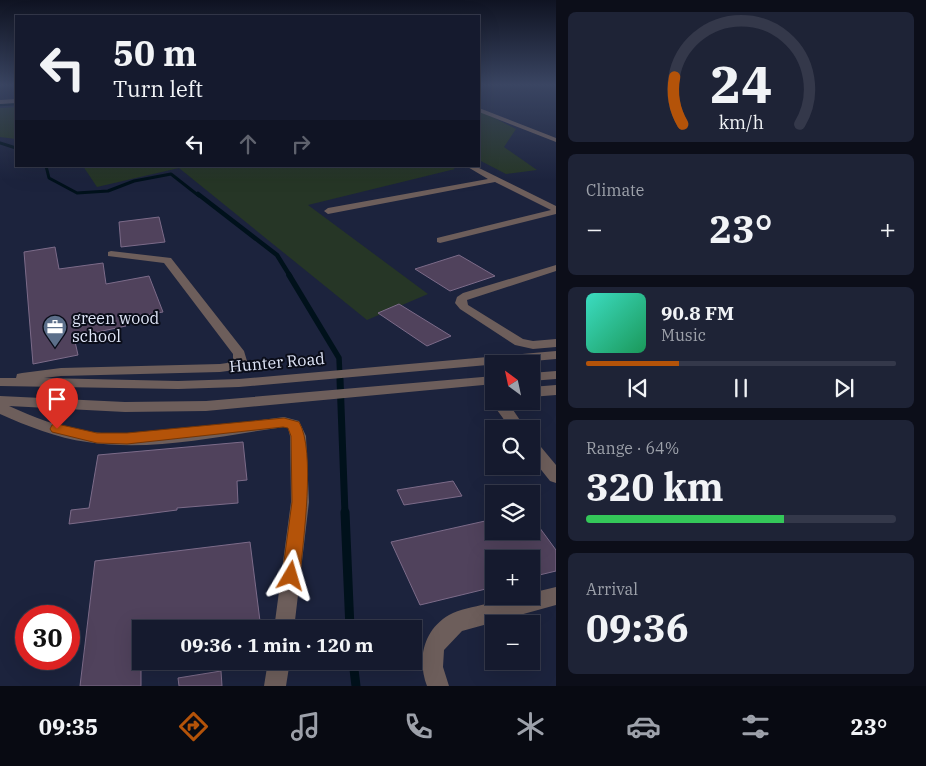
<!DOCTYPE html>
<html lang="en">
<head>
<meta charset="utf-8">
<style>
  :root { --surface:#151a2e; --page:#1e2336; --text:#f1f3f6; --muted:#9da1aa; --line:#34384a; --accent:#b45309 }
  body { margin:0; font-family:"IBM Plex Serif",serif; background:var(--page); color:var(--text); height:100vh; display:flex; flex-direction:column; font-size:19px; white-space:nowrap }
  * { box-sizing:border-box; margin:0 }
  p { font-size:16px; color:var(--muted) }
  .icon { flex:none; width:28px; height:28px; fill:none; stroke:currentColor; stroke-width:2; stroke-linecap:round; stroke-linejoin:round }
  .map { position:relative; flex:1; overflow:hidden }
  .sheet { display:flex; flex-direction:column; gap:12px; padding:12px; background:#0c0e19; width:370px }
  .sheet>* { flex:none }
  .top-card { position:absolute; left:15px; top:15px; width:465px; height:152px; border-radius:0px; box-shadow:0 5px 20px #0002,0 0 0 1px var(--line); background:#151a2e; color:var(--text); overflow:hidden }
  .needle { width:32px; rotate:327deg }
  .tools { position:absolute; left:485px; top:355px; display:grid; gap:10px }
  .tools a { display:grid; place-items:center; width:55px; height:55px; border-radius:0px; background:var(--surface); box-shadow:0 5px 20px #0002,0 0 0 1px var(--line); font-size:25px }
  .speed { position:absolute; left:15px; top:605px; display:flex; gap:10px; font-size:25px; font-weight:700; text-align:center }
  .speed>* { display:grid; place-content:center; width:65px; height:65px; border-radius:50%; background:var(--surface); box-shadow:0 5px 20px #0002,0 0 0 1px var(--line); line-height:1 }
  .speed .limit { border:8px solid #d22; background:#fff; color:#111 }
  .pin { position:absolute; display:grid; place-items:center; width:42px; height:42px; color:#fff; margin:-51px -21px; border-radius:50% 50% 50% 0; rotate:-45deg; box-shadow:0 0 5px #0007 }
  .pin .icon { rotate:45deg }
  .me { position:absolute; width:55px; margin:-28px; rotate:7deg; stroke-linejoin:round; filter:drop-shadow(0 0 4px #0008) }
  .turn { display:flex; align-items:center; gap:18px; height:105px; padding:0 15px; font-size:22px }
  .turn .icon { width:65px; height:65px; stroke-width:2.5 }
  .turn b { display:block; font-size:35px; line-height:42px }
  .lanes { display:flex; align-items:center; height:48px; padding:0 15px; background:#0003; justify-content:center; gap:25px; direction:ltr }
  .lanes .off { opacity:.35 }
  .big { font-size:38px; font-weight:700; line-height:1.1 }
  .sheet .card { flex:1; display:flex; flex-direction:column; justify-content:center; gap:8px; min-width:0; padding:0 18px; border-radius:8px; background:var(--page) }
  .sheet .dial { align-items:center; gap:0 }
  .dial svg { height:130px; overflow:visible; fill:none; stroke:var(--line); stroke-width:7; stroke-linecap:round; text-anchor:middle }
  .dial text { fill:var(--text); stroke:none }
  .song { display:flex; align-items:center; gap:15px }
  .cover { width:60px; height:60px; border-radius:8px; background:linear-gradient(135deg,hsl(170 70% 55%),hsl(150 70% 35%)) }
  .played { height:5px; border-radius:2px; background:linear-gradient(90deg,var(--accent) 30%,var(--line) 30%) }
  .keys { display:flex; justify-content:space-around; direction:ltr }
  .heat { display:flex; justify-content:space-between; align-items:center; font-size:28px; direction:ltr }
  .charge { height:8px; border-radius:4px; background:linear-gradient(90deg,#34c759 64%,var(--line) 0) }
  .trip { position:absolute; left:132px; top:620px; width:290px; height:50px; border-radius:0px; background:var(--surface); box-shadow:0 5px 20px #0002,0 0 0 1px var(--line); font-weight:700; line-height:50px; text-align:center }
  .menu { display:flex; height:80px; justify-content:space-around; align-items:center; background:#080a12; color:var(--muted) }
  .menu .icon { width:35px; height:35px }
  .menu .selected { color:var(--accent) }
  .menu b { font-size:22px; color:var(--text) }
  main { display:flex; flex:1; min-height:0 }
  .map>svg:first-child { display:block }
  .green { fill:#263626 }
  .lines { fill:none; stroke-linecap:round; stroke-linejoin:round }
  .stream-far5 { stroke:#00111b; stroke-width:2.5 }
  .stream-far4 { stroke:#00111b; stroke-width:3 }
  .stream-far3 { stroke:#00111b; stroke-width:4.5 }
  .stream-far2 { stroke:#00111b; stroke-width:5.5 }
  .stream-far1 { stroke:#00111b; stroke-width:7 }
  .stream { stroke:#00111b; stroke-width:9 }
  .building { fill:#50425c; stroke:#7c6b89 }
  .minor { fill:#6d5e5b; fill-rule:evenodd }
  .route { fill:#b45309; stroke:#753606 }
  .labels { text-anchor:middle; dominant-baseline:central; stroke-width:4; stroke-linejoin:round; paint-order:stroke }
  .poi-label { font-size:16px; fill:#e0e6f8; stroke:#0a0d19; text-anchor:start }
  .street-label { font-size:16px; fill:#e0e6f8; stroke:#0a0d19 }
</style>
</head>
<body>
<main>
<div class="map">
<svg width="556" height="686" viewBox="0 0 556 686">
  <rect width="100%" height="100%" fill="#1c233d"/>
  <path class="green" d="M16,107V139L0,137V108Z
    M479,110L516,129L504,147L537,170L506,174L479,160Z
    M83,166H450L455,169L308,205L428,294L367,320L179,168L97,187Z"/>
  <g class="lines">
    <path class="stream-far5" d="M0,105L16,104"/>
    <path class="stream-far4" d="M0,143L16,148
      M46,166L49,178L77,193L108,191L134,181L171,174L199,196"/>
    <path class="stream-far3" d="M198,194L277,255L290,276"/>
    <path class="stream-far2" d="M289,275L339,358L340,380"/>
    <path class="stream-far1" d="M340,379L345,514"/>
    <path class="stream" d="M345,512L350,629
      M353,661L356,686"/>
  </g>
  <path class="building" d="M159,217L165,242L121,247L119,222Z
    M55,247L59,269L103,263L106,284L149,276L163,312L124,319L126,326L74,337L78,355L33,364L24,252Z
    M459,255L495,276L450,291L415,269Z
    M399,304L451,336L427,346L378,313Z
    M243,442L247,480L237,481L238,503L177,508V510L69,524L71,510L89,508L98,455Z
    M453,481L462,496L404,505L397,490Z
    M531,516L556,550V571L531,577V559H494V587L420,605L391,542L494,519V531H531Z
    M250,542L261,629H141V686H80L95,561Z
    M221,671L222,686H179L178,678Z"/>
  <g class="lines">
    <path class="minor" d="M16,99V103L0,104V100Z
      M479,108L556,138V142L479,112Z
      M466,166H475L556,206V214L440,243L437,242V238L551,210L495,182L328,214L324,211L328,208L488,179Z
      M111,251L171,258L244,351L247,361L235,370L220,372L61,376L44,378L178,381L239,379L556,351V359L239,387L178,389L0,386V378H16L17,374L22,373L61,368L220,364L227,363L233,359V354L164,263L108,256V252Z
      M556,265V271L467,300L468,305L523,339L533,341L556,339V347L533,349L515,345L460,309L455,303L457,297L463,293Z
      M556,371V379L531,381V373Z
      M494,376V384L206,411L125,412L9,406C33,417 59,427 85,431C151,441 219,425 284,417L299,421L306,436L309,502L294,629H274L291,502L290,436L288,428L284,427C219,436 152,452 87,442C57,438 27,426 0,414V396L125,402L206,401Z
      M556,385V395L531,397V387Z
      M494,400V401H507L526,429H511L497,410L493,401Z
      M531,439L536,441L556,465V483L550,481L531,457Z
      M556,587V605L462,631L444,650L443,667L449,686H427C417,660 423,630 449,615C459,609 474,607 486,604C501,601 515,596 531,596V593Z
      M268,661H290L286,686H264Z"/>
  </g>
  <linearGradient id="sky" x2="0" y2="1"><stop stop-color="#0f1322"/><stop offset="0.47" stop-color="#3a4562"/><stop offset="1" stop-color="#3a4562" stop-opacity="0"/></linearGradient>
  <rect width="556" height="180" fill="url(#sky)"/>
  <path class="route" d="M284,418L299,422C316,451 303,540 300,576L297,581L291,584L285,581L282,576L292,502L291,436L288,428L283,427L127,444L97,443L52,432L50,429L52,425L57,424L97,433H127Z"/>
  <defs>
    <symbol id="office-pin" viewBox="-11 -11 22 30"><path d="M0 17L-7.5 6A9.5 9.5 0 1 1 7.5 6Z" fill="#5c6f8a" stroke="#0a0d19"/><path d="M-6-3h4V-5.5h4V-3h4V5H-6ZM-1-4.5V-3h2v-1.5ZM-6 0V1H6V0Z" fill="#fff"/></symbol>
  </defs>
  <g fill-rule="evenodd">
    <use href="#office-pin" x="41" y="313" width="28" height="38"/>
  </g>
  <g class="labels">
    <g class="poi-label">
      <text x="72" y="318">green wood<tspan x="72" dy="18">school</tspan></text>
    </g>
    <g class="street-label">
      <text transform="translate(277 362) rotate(-5)">Hunter Road</text>
    </g>
  </g>
</svg>
<div class="tools">
<a><svg class="needle" viewBox="-14 -14 28 28"><path d="M0-13l5 13h-10z" fill="#e53935"/><path d="M0 13l5-13h-10z" fill="#9da1aa"/></svg></a>
<a><svg class="icon" aria-label="search" viewBox="0 0 24 24"><circle cx="10" cy="10" r="6"/><path d="M15 15l6 6"/></svg></a>
<a><svg class="icon" aria-label="layers" viewBox="0 0 24 24"><path d="M12 4l9 5-9 5-9-5zM3 14l9 5 9-5"/></svg></a>
<a>+</a>
<a>−</a>
</div>
<div class="speed"><div class="limit">30</div></div>
<div class="pin" style="left:57px;top:429px;background:#d93025"><svg class="icon" aria-label="arrive" viewBox="0 0 24 24"><path d="M6 21V4h12l-3 4 3 4H6"/></svg></div>
<svg class="me" style="left:291px;top:576px" viewBox="-20 -20 40 40"><path d="M0-17L14 15 0 8-14 15z" fill="#b45309" stroke="#fff" stroke-width="4"/></svg>
<div class="trip">09:36 · 1 min · 120 m</div>
<div class="top-card">
<div class="turn"><svg class="icon" aria-label="left" viewBox="0 0 24 24"><path d="M17 20v-9H6M10 6l-5 5 5 5"/></svg><div><b>50 m</b>Turn left</div></div>
<div class="lanes"><svg class="icon" aria-label="left" viewBox="0 0 24 24"><path d="M17 20v-9H6M10 6l-5 5 5 5"/></svg><svg class="icon off" aria-label="ahead" viewBox="0 0 24 24"><path d="M12 20V5M6 11l6-6 6 6"/></svg><svg class="icon off" aria-label="right" viewBox="0 0 24 24"><path d="M7 20v-9h11M14 6l5 5-5 5"/></svg></div>
</div>
</div>
<section class="sheet">
<div class="card dial"><svg viewBox="0 0 100 80">
<path d="M14 69A42 42 0 1 1 86 69"/>
<path d="M14 69A42 42 0 0 1 9 40" stroke="#b45309"/>
<text x="50" y="56" font-size="32" font-weight="700">24</text>
<text x="50" y="72" font-size="11">km/h</text>
</svg></div>
<div class="card"><p>Climate</p>
<div class="heat"><a>−</a><b class="big">23°</b><a>+</a></div>
</div>
<div class="card">
<div class="song"><i class="cover"></i><div><b>90.8 FM</b><p>Music</p></div></div>
<div class="played"></div>
<div class="keys"><svg class="icon" aria-label="previous" viewBox="0 0 24 24"><path d="M18 5L8 12l10 7zM5 5v14"/></svg><svg class="icon" aria-label="pause" viewBox="0 0 24 24"><path d="M8 5v14M16 5v14"/></svg><svg class="icon" aria-label="next" viewBox="0 0 24 24"><path d="M6 5l10 7-10 7zM19 5v14"/></svg></div>
</div>
<div class="card"><p>Range · 64%</p><b class="big">320 km</b><div class="charge"></div></div>
<div class="card"><p>Arrival</p><b class="big">09:36</b></div>
</section>
</main>
<nav class="menu">
<b>09:35</b>
<svg class="icon selected" aria-label="directions" viewBox="0 0 24 24"><path d="M12 3l9 9-9 9-9-9zM9 14v-3h6M13 9l2 2-2 2"/></svg>
<svg class="icon" aria-label="music" viewBox="0 0 24 24"><path d="M9 18V5l10-2v13"/><circle cx="6" cy="18" r="3"/><circle cx="16" cy="16" r="3"/></svg>
<svg class="icon" aria-label="phone" viewBox="0 0 24 24"><path d="M5 4h4l2 5-3 2q2 4 5 5l2-3 5 2v4C11 20 4 13 5 4z"/></svg>
<svg class="icon" aria-label="climate" viewBox="0 0 24 24"><path d="M12 3v18M4 7l16 10M4 17L20 7"/></svg>
<svg class="icon" aria-label="car" viewBox="0 0 24 24"><path d="M5 17H2v-5l4-1 3-4h7l3 4 3 1v5h-3M9 17h6M6 11h13"/><circle cx="7" cy="17" r="2"/><circle cx="17" cy="17" r="2"/></svg>
<svg class="icon" aria-label="filters" viewBox="0 0 24 24"><path d="M4 7h16M4 17h16"/><circle cx="9" cy="7" r="2"/><circle cx="15" cy="17" r="2"/></svg>
<b>23°</b>
</nav>
</body>
</html>
